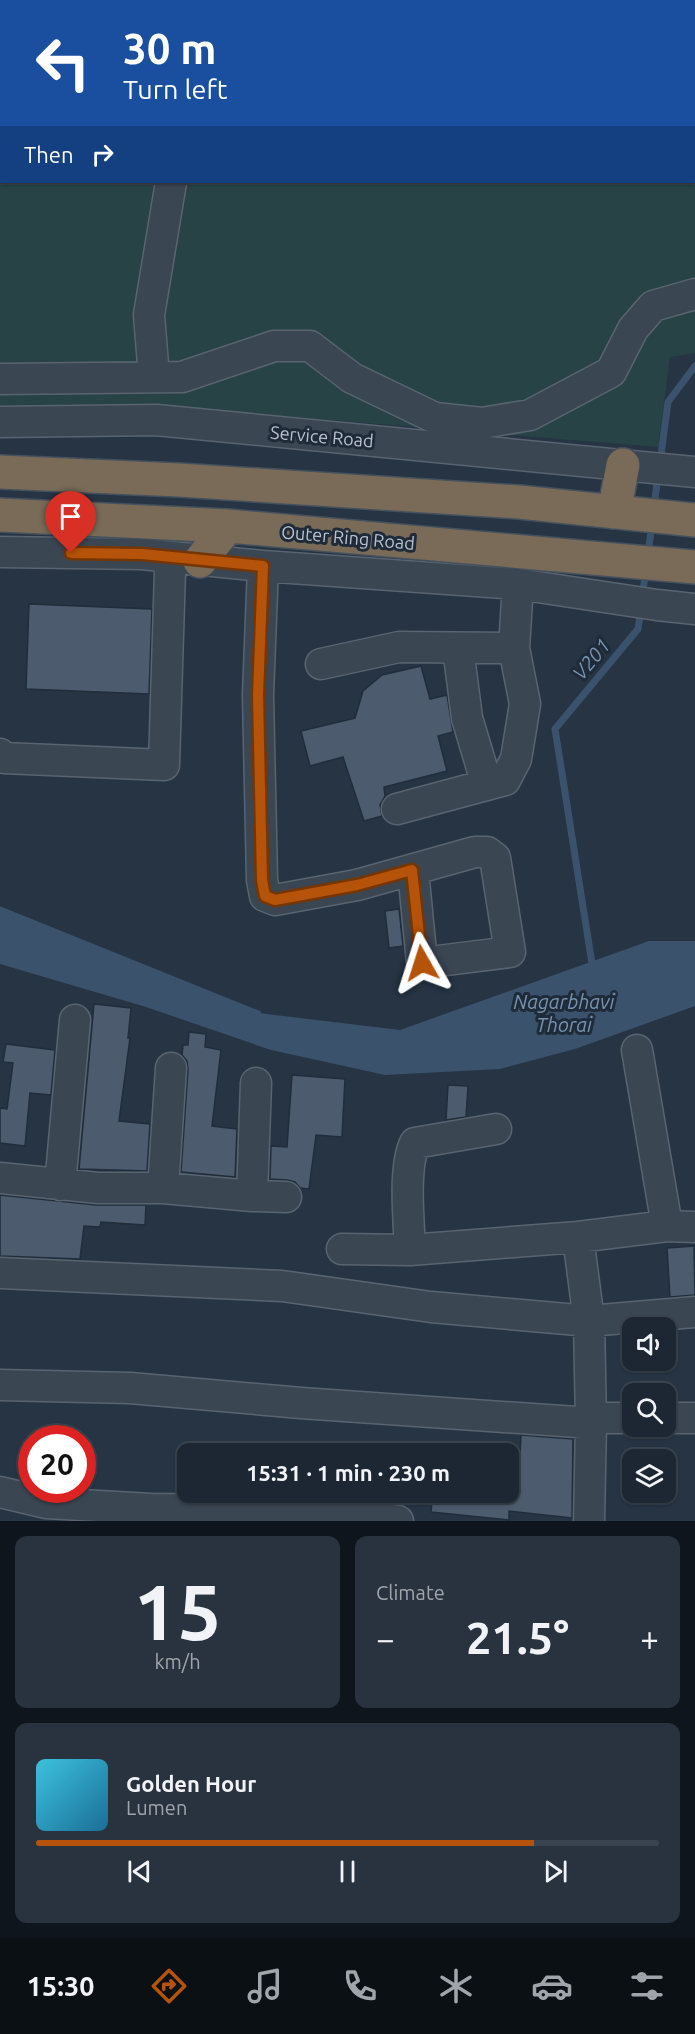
<!DOCTYPE html>
<html lang="en">
<head>
<meta charset="utf-8">
<style>
  :root { --surface:#1c2733; --page:#29333f; --text:#f1f3f6; --muted:#a0a5ac; --line:#3a444e; --accent:#b45309 }
  body { margin:0; font-family:Ubuntu,sans-serif; background:var(--page); color:var(--text); height:100vh; display:flex; flex-direction:column; font-size:22px; white-space:nowrap }
  * { box-sizing:border-box; margin:0 }
  p { font-size:20px; color:var(--muted) }
  .icon { flex:none; width:33px; height:33px; fill:none; stroke:currentColor; stroke-width:2; stroke-linecap:round; stroke-linejoin:round }
  .map { position:relative; height:1521px; overflow:hidden }
  .drawer { display:flex; flex-direction:column; gap:15px; padding:15px; background:#0f151c; flex:1 }
  .drawer>* { flex:none }
  .top-card { position:absolute; left:0px; top:0px; width:696px; height:183px; box-shadow:0 2px 4px #0004,0 0 0 2px var(--line); background:#1a4fa0; color:#fff; overflow:hidden }
  .fabs { position:absolute; left:622px; top:1317px; display:grid; gap:12px }
  .fabs a { display:grid; place-items:center; width:54px; height:54px; border-radius:12px; background:var(--surface); box-shadow:0 2px 4px #0004,0 0 0 2px var(--line); font-size:30px }
  .speed { position:absolute; left:18px; top:1425px; display:flex; gap:12px; font-size:30px; font-weight:700; text-align:center }
  .speed>* { display:grid; place-content:center; width:78px; height:78px; border-radius:50%; background:var(--surface); box-shadow:0 2px 4px #0004,0 0 0 2px var(--line); line-height:1 }
  .speed .limit { border:9px solid #d22; background:#fff; color:#111 }
  .pin { position:absolute; display:grid; place-items:center; width:51px; height:51px; color:#fff; margin:-62px -26px; border-radius:50% 50% 50% 0; rotate:-45deg; box-shadow:0 0 6px #0007 }
  .pin .icon { rotate:45deg }
  .me { position:absolute; width:66px; margin:-33px; rotate:354deg; stroke-linejoin:round; filter:drop-shadow(0 0 4px #0008) }
  .turn { display:flex; align-items:center; gap:21px; height:126px; padding:0 24px; font-size:27px }
  .turn .icon { width:78px; height:78px; stroke-width:2.5 }
  .turn b { display:block; font-size:42px; line-height:51px }
  .then { display:flex; align-items:center; height:57px; padding:0 24px; background:#0003; gap:12px; font-size:22px }
  .big { font-size:45px; font-weight:600; line-height:1.1 }
  .drawer .card { flex:1; display:flex; flex-direction:column; justify-content:center; gap:9px; min-width:0; padding:0 21px; border-radius:12px; background:var(--page) }
  .drawer .dial { align-items:center; gap:0 }
  .dial b { font-size:78px; line-height:1 }
  .song { display:flex; align-items:center; gap:18px }
  .cover { width:72px; height:72px; border-radius:9px; background:linear-gradient(135deg,hsl(190 70% 55%),hsl(200 70% 35%)) }
  .played { height:6px; border-radius:3px; background:linear-gradient(90deg,var(--accent) 80%,var(--line) 80%) }
  .keys { display:flex; justify-content:space-around; direction:ltr }
  .heat { display:flex; justify-content:space-between; align-items:center; font-size:33px; direction:ltr }
  .drawer .tiles { flex:1; display:grid; gap:15px; grid-template-columns:1fr 1fr }
  .card:last-child { grid-column:span 2 }
  .trip { position:absolute; left:177px; top:1443px; width:342px; height:60px; border-radius:12px; background:var(--surface); box-shadow:0 2px 4px #0004,0 0 0 2px var(--line); font-weight:600; line-height:60px; text-align:center }
  .tabs { display:flex; height:96px; justify-content:space-around; align-items:center; background:#0b1014; color:var(--muted) }
  .tabs .icon { width:42px; height:42px }
  .tabs .on { color:var(--accent) }
  .tabs b { font-size:27px; color:var(--text) }
  .map>svg:first-child { display:block }
  .green { fill:#284345; fill-rule:evenodd }
  .water { fill:#3b526d }
  .lines { fill:none; stroke-linecap:round; stroke-linejoin:round }
  .stream { stroke:#3b526d; stroke-width:7 }
  .building { fill:#4c5b6d; stroke:#212d3b; stroke-width:1.5 }
  .minor-casing { stroke:#596470; stroke-width:33 }
  .highway-casing { stroke:#45515e; stroke-width:36 }
  .minor { stroke:#3b4653; stroke-width:30 }
  .highway { stroke:#796b57; stroke-width:33 }
  .route-casing { stroke:#753606; stroke-width:15 }
  .route { stroke:#b45309; stroke-width:10 }
  .labels { text-anchor:middle; dominant-baseline:central; stroke-width:6; stroke-linejoin:round; paint-order:stroke }
  .street-label { font-size:18px; fill:#b8c1cd; stroke:#1f2b39 }
  .water-label { font-size:20px; font-style:italic; fill:#7793b0; stroke:#1f2b39 }
</style>
</head>
<body>
<div class="map">
<svg width="695" height="1521" viewBox="0 0 695 1521">
  <rect width="100%" height="100%" fill="#263444"/>
  <path class="green" d="M0,0H695V353L670,357L658,447L161,406H0ZM2,2H694V182H2Z"/>
  <path class="water" d="M0,910L250,1012L400,1030L649,941H695V1006L575,1049L500,1069L385,1075L271,1050L146,1007L0,964Z"/>
  <g class="lines">
    <path class="stream" d="M660,462L668,402L695,366
      M654,506L658,476
      M648,554L652,523
      M642,596L646,571
      M0,910L258,1014
      M593,970L555,729L638,629L641,609"/>
  </g>
  <path class="building" d="M29,604L152,609L149,694L26,689Z
    M421,666L430,699L447,695L453,732L438,736L447,771L384,787L385,796L380,805L382,816L364,821L343,757L310,766L301,731L355,718L363,691L382,675Z
    M399,909L403,946L389,948L385,911Z
    M94,1004L131,1008L128,1038H130L119,1121L150,1124L147,1171L79,1169Z
    M189,1032L206,1034L205,1047L221,1050L212,1126L237,1129L235,1177L181,1172L188,1069L187,1061L182,1055L183,1045H188Z
    M6,1044L55,1050L51,1095L30,1093L25,1146L0,1143V1108L7,1109L13,1063L3,1062Z
    M292,1075L345,1079L342,1137L316,1135L309,1189L300,1188L295,1182L287,1180L270,1179L271,1146L287,1147Z
    M448,1085L468,1086L466,1117L446,1120Z
    M0,1195L96,1205H146L145,1225L101,1222L100,1227L84,1226L80,1259L0,1256Z
    M694,1246L695,1295L670,1297L667,1248Z
    M521,1435L573,1439L572,1518L509,1511V1520L431,1512L433,1492H508V1475H519Z"/>
  <g class="lines">
    <defs>
      <path id="minor" d="M183,2V0
        M154,377L149,315L171,182
        M0,379L182,377L274,346H310L352,378L435,418L482,423L530,415L611,372L633,329L653,306L695,294
        M0,422L156,420L695,472
        M0,552L142,554L263,566L518,584L657,605L695,609
        M263,566L258,695L262,880L265,896L275,900L357,885L475,852H487L495,858L510,952L422,963L413,870
        M458,648L467,718L487,785
        M321,664L399,647L514,648
        M0,754L4,758L164,765L170,570L166,557
        M397,809L505,780L516,759L525,704L514,648L518,584
        M637,1050L667,1226
        M0,1178L98,1188H163L171,1068
        M60,1185L75,1020
        M163,1188L252,1196L256,1083
        M252,1196L286,1197
        M578,1237L589,1321L591,1423L589,1521
        M342,1249L410,1250C409,1222 403,1168 415,1143L496,1129
        M410,1250L578,1237L667,1226L695,1227
        M0,1273L282,1286L431,1307L589,1321L695,1312
        M0,1385L130,1388L301,1403L591,1423L600,1418H633
        M666,1418H695
        M0,1492L46,1503L151,1509L316,1511L398,1521"/>
      <path id="highway" d="M0,472L179,480L519,502L695,520
        M614,512L623,465
        M0,515L228,526L695,567
        M200,561L228,526"/>
    </defs>
    <use href="#minor" class="minor-casing"/>
    <use href="#highway" class="highway-casing"/>
    <use href="#minor" class="minor"/>
    <use href="#highway" class="highway"/>
  </g>
  <g class="lines">
    <defs>
      <path id="route" d="M71,553L142,554L263,566L258,695L262,880L265,896L275,900L357,885L412,870L422,963"/>
    </defs>
    <use href="#route" class="route-casing"/>
    <use href="#route" class="route"/>
  </g>
  <g class="labels">
    <g class="street-label">
      <text transform="translate(322 436) rotate(5)">Service Road</text>
      <text transform="translate(348 537) rotate(5)">Outer Ring Road</text>
    </g>
    <g class="water-label">
      <text transform="translate(591 659) rotate(-50)">V201</text>
      <text x="564" y="1001">Nagarbhavi<tspan x="564" dy="23">Thorai</tspan></text>
    </g>
  </g>
</svg>
<div class="fabs">
<a><svg class="icon" aria-label="sound" viewBox="0 0 24 24"><path d="M4 9h4l5-4v14l-5-4H4zM17 9q2 3 0 6"/></svg></a>
<a><svg class="icon" aria-label="search" viewBox="0 0 24 24"><circle cx="10" cy="10" r="6"/><path d="M15 15l6 6"/></svg></a>
<a><svg class="icon" aria-label="layers" viewBox="0 0 24 24"><path d="M12 4l9 5-9 5-9-5zM3 14l9 5 9-5"/></svg></a>
</div>
<div class="speed"><div class="limit">20</div></div>
<div class="pin" style="left:71px;top:553px;background:#d93025"><svg class="icon" aria-label="arrive" viewBox="0 0 24 24"><path d="M6 21V4h12l-3 4 3 4H6"/></svg></div>
<svg class="me" style="left:422px;top:963px" viewBox="-20 -20 40 40"><path d="M0-17L14 15 0 8-14 15z" fill="#b45309" stroke="#fff" stroke-width="4"/></svg>
<div class="trip">15:31 · 1 min · 230 m</div>
<div class="top-card">
<div class="turn"><svg class="icon" aria-label="left" viewBox="0 0 24 24"><path d="M17 20v-9H6M10 6l-5 5 5 5"/></svg><div><b>30 m</b>Turn left</div></div>
<div class="then">Then<svg class="icon" aria-label="right" viewBox="0 0 24 24"><path d="M7 20v-9h11M14 6l5 5-5 5"/></svg></div>
</div>
</div>
<section class="drawer">
<div class="tiles">
<div class="card dial"><b>15</b><p>km/h</p></div>
<div class="card"><p>Climate</p>
<div class="heat"><a>−</a><b class="big">21.5°</b><a>+</a></div>
</div>
<div class="card">
<div class="song"><i class="cover"></i><div><b>Golden Hour</b><p>Lumen</p></div></div>
<div class="played"></div>
<div class="keys"><svg class="icon" aria-label="previous" viewBox="0 0 24 24"><path d="M18 5L8 12l10 7zM5 5v14"/></svg><svg class="icon" aria-label="pause" viewBox="0 0 24 24"><path d="M8 5v14M16 5v14"/></svg><svg class="icon" aria-label="next" viewBox="0 0 24 24"><path d="M6 5l10 7-10 7zM19 5v14"/></svg></div>
</div>
</div>
</section>
<nav class="tabs">
<b>15:30</b>
<svg class="icon on" aria-label="directions" viewBox="0 0 24 24"><path d="M12 3l9 9-9 9-9-9zM9 14v-3h6M13 9l2 2-2 2"/></svg>
<svg class="icon" aria-label="music" viewBox="0 0 24 24"><path d="M9 18V5l10-2v13"/><circle cx="6" cy="18" r="3"/><circle cx="16" cy="16" r="3"/></svg>
<svg class="icon" aria-label="phone" viewBox="0 0 24 24"><path d="M5 4h4l2 5-3 2q2 4 5 5l2-3 5 2v4C11 20 4 13 5 4z"/></svg>
<svg class="icon" aria-label="climate" viewBox="0 0 24 24"><path d="M12 3v18M4 7l16 10M4 17L20 7"/></svg>
<svg class="icon" aria-label="car" viewBox="0 0 24 24"><path d="M5 17H2v-5l4-1 3-4h7l3 4 3 1v5h-3M9 17h6M6 11h13"/><circle cx="7" cy="17" r="2"/><circle cx="17" cy="17" r="2"/></svg>
<svg class="icon" aria-label="filters" viewBox="0 0 24 24"><path d="M4 7h16M4 17h16"/><circle cx="9" cy="7" r="2"/><circle cx="15" cy="17" r="2"/></svg>
</nav>
</body>
</html>
